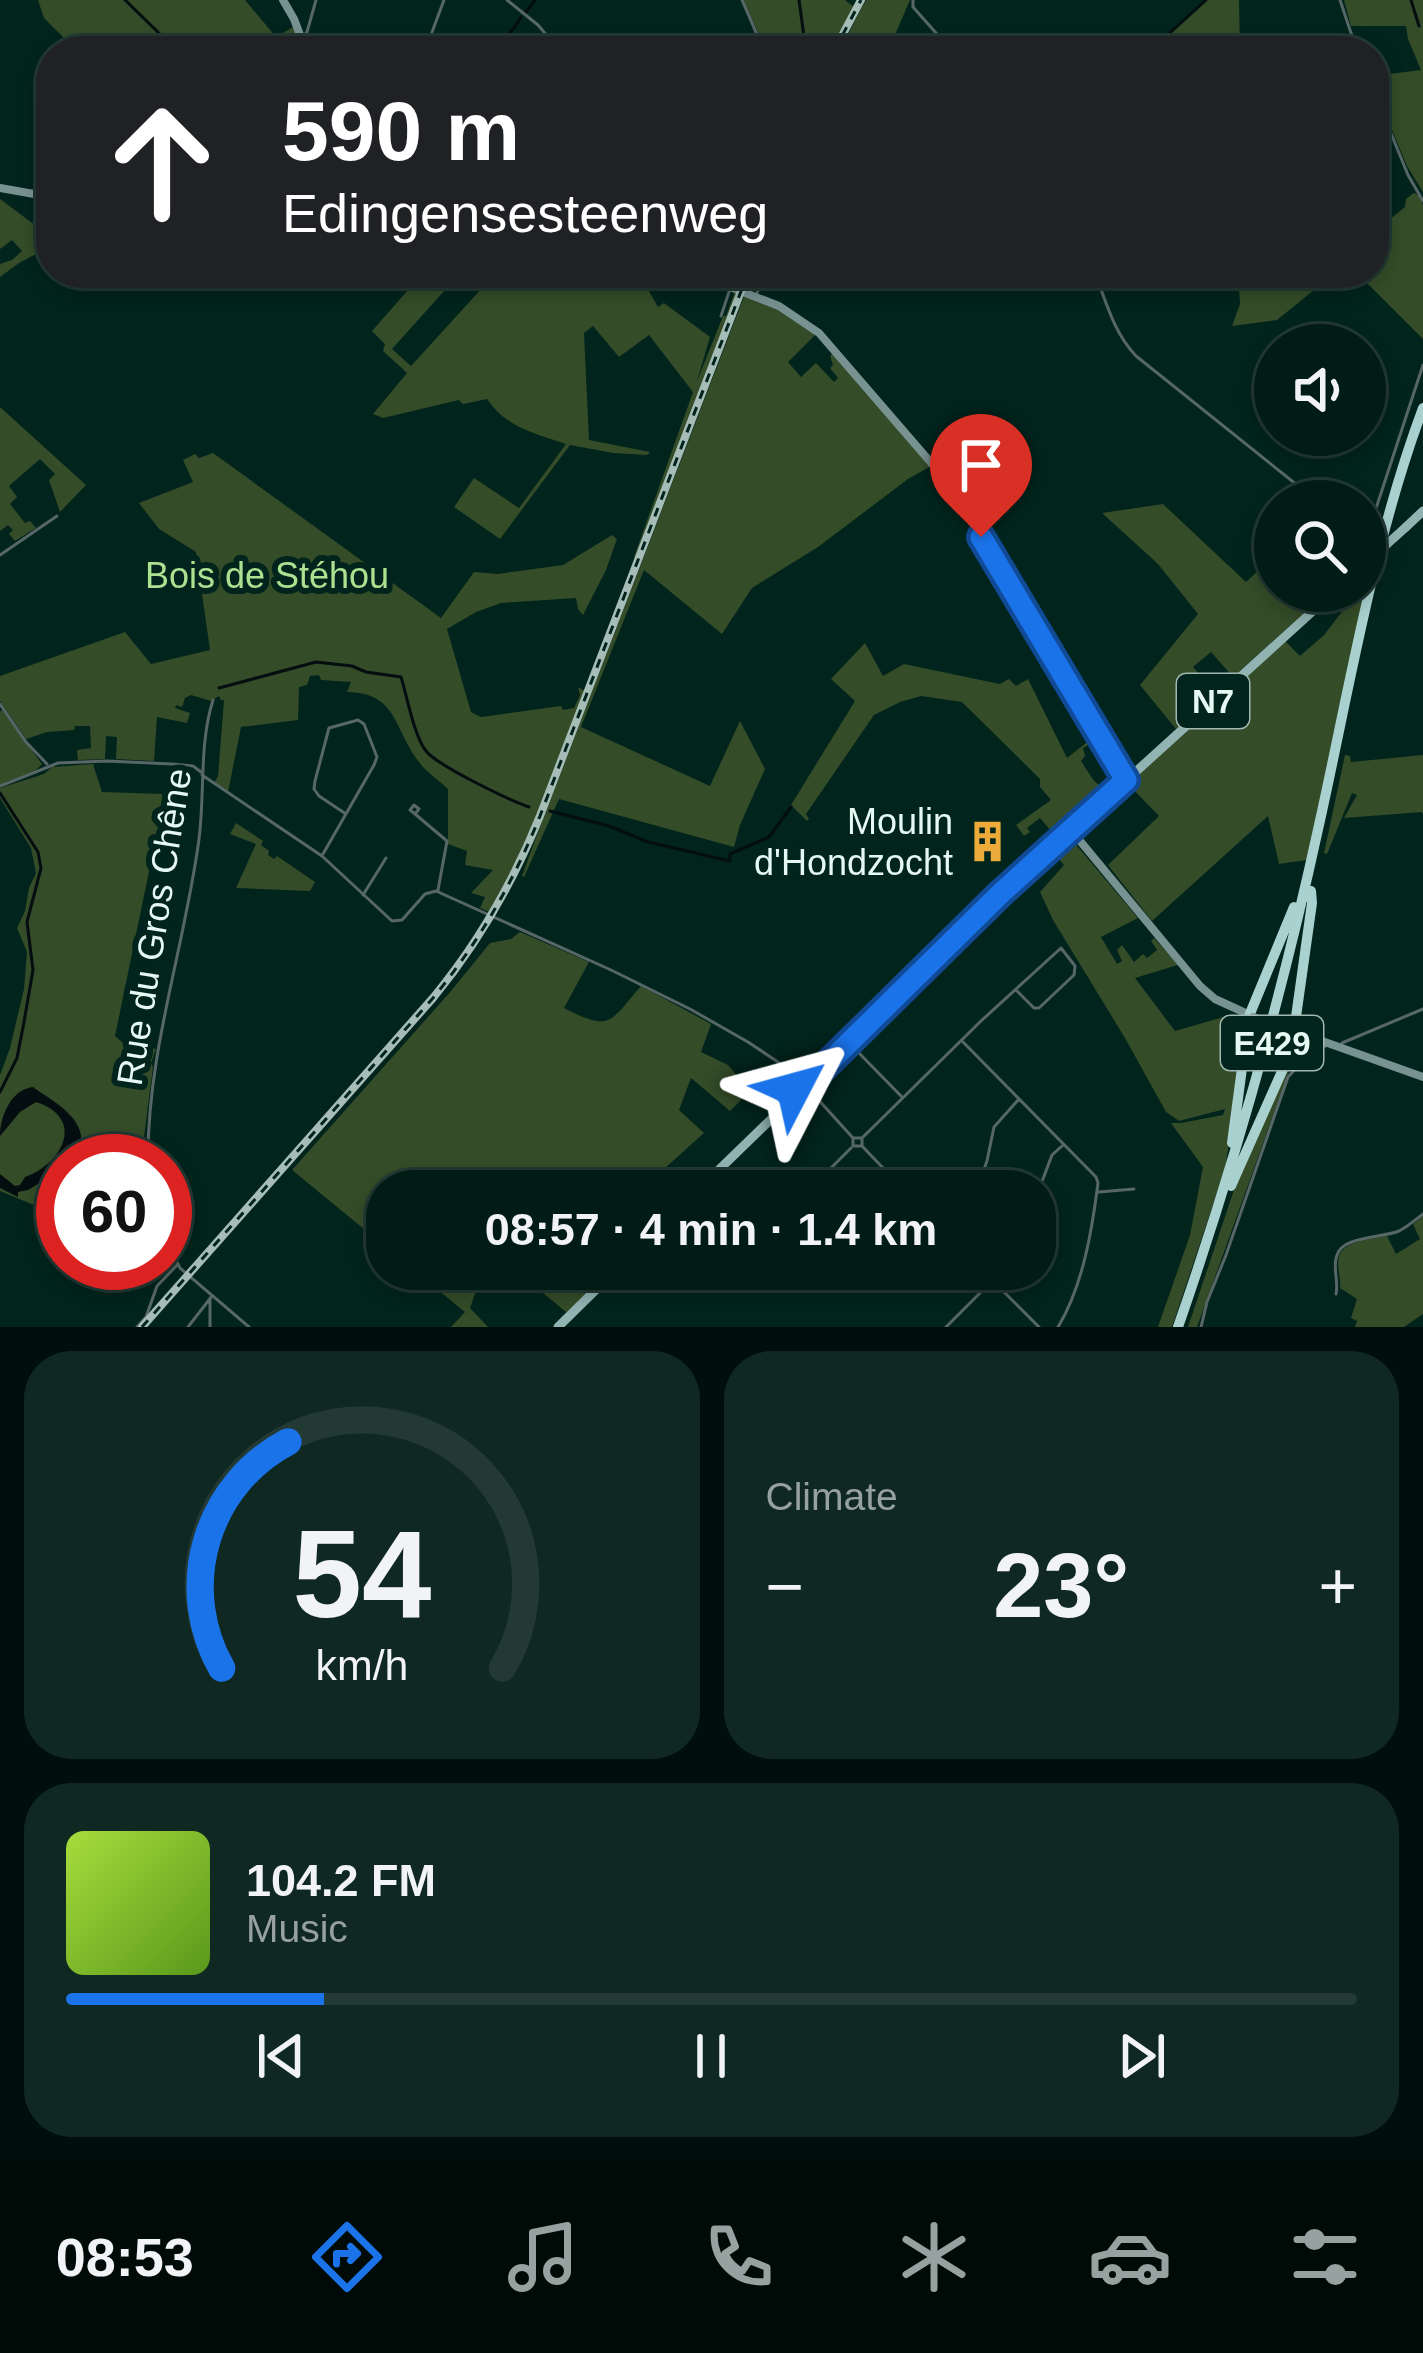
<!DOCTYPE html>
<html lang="en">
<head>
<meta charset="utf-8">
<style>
  :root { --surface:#011b15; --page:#0f2822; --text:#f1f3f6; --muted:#96a1a0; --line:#233934; --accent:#1a73e8 }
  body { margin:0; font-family:Helvetica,sans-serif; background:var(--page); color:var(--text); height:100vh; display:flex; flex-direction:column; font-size:45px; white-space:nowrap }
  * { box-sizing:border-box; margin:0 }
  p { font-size:39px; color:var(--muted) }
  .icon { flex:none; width:66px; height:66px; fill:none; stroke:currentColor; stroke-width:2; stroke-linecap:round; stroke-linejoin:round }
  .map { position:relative; height:1327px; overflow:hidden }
  .drawer { display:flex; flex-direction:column; gap:24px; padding:24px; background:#010f0c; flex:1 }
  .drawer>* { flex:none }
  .guide { position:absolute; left:36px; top:36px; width:1353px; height:252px; border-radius:48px; box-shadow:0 6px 18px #0003,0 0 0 3px var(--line); background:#202124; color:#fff; overflow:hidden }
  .buttons { position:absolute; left:1254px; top:324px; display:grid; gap:24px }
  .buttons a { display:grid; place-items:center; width:132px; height:132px; border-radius:50%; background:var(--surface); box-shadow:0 6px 18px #0003,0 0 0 3px var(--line); font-size:60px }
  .speed { position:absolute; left:36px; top:1134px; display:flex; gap:24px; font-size:60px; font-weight:700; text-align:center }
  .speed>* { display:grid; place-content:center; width:156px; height:156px; border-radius:50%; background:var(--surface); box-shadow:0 6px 18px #0003,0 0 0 3px var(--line); line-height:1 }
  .speed .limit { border:18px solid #d22; background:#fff; color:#111 }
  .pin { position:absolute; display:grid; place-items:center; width:102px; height:102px; color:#fff; margin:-123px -51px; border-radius:50% 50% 50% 0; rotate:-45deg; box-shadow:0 0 12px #0007 }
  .pin .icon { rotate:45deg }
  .me { position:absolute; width:132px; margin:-66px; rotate:51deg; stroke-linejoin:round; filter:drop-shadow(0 0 9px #0008) }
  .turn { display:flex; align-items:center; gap:42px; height:252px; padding:0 48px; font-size:54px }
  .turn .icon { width:156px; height:156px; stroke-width:2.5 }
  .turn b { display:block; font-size:84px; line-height:102px }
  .big { font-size:90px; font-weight:600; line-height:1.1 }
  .drawer .tile { flex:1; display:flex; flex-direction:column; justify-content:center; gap:18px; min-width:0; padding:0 42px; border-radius:48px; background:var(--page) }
  .drawer .dial { align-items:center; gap:0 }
  .dial svg { height:312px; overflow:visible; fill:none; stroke:var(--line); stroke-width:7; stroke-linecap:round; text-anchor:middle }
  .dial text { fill:var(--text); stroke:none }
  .song { display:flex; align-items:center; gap:36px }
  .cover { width:144px; height:144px; border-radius:18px; background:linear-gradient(135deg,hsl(80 70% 55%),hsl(90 70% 35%)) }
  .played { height:12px; border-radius:6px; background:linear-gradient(90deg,var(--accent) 20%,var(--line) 20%) }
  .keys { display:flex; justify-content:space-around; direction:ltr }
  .heat { display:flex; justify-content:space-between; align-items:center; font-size:66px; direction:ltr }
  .drawer .tiles { flex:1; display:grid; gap:24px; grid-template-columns:1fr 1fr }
  .tile:last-child { grid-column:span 2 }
  .trip { position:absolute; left:366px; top:1170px; width:690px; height:120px; border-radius:48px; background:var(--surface); box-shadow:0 6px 18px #0003,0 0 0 3px var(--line); font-weight:600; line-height:120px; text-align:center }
  .dock { display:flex; height:192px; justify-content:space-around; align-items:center; background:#000b08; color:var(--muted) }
  .dock .icon { width:84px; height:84px }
  .dock .selected { color:var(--accent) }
  .dock b { font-size:54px; color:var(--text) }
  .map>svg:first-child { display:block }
  .green { fill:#344c28 }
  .water { fill:#040d10 }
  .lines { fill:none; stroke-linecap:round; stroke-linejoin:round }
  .stream { stroke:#040d10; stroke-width:3 }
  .street { stroke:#576767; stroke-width:3 }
  .secondary { stroke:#789291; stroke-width:8 }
  .primary { stroke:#91b3b2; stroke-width:9 }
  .highway { stroke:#a8d1d0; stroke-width:10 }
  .rail-casing { stroke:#a6bdb7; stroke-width:8 }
  .rail { stroke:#01241c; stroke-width:3; stroke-dasharray:9; stroke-linecap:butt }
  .secondary-bridge { stroke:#789291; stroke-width:8 }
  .primary-bridge { stroke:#91b3b2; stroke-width:9 }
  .route-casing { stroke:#114b97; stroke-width:30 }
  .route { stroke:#1a73e8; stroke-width:21 }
  .labels { text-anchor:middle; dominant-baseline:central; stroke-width:12; stroke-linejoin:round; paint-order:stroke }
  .shield { fill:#01241c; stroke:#a1b8b2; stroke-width:3 }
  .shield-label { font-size:33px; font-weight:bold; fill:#e5f8f2 }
  .park-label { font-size:36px; fill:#abe191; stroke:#01241c }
  .poi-label { font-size:36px; fill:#e5f8f2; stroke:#01241c; text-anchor:end }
  .street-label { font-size:36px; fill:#e5f8f2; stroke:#01241c }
</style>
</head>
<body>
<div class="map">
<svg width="1423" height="1327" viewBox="0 0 1423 1327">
  <rect width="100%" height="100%" fill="#01241c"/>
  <path class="green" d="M38,0H245L276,37L295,26L304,51H77L44,18Z
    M743,0H845L854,7L832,51H781L778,44L765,48Z
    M866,0H910L888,51H839Z
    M1206,0H1239L1240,51H1170L1165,36Z
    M1344,0H1423V192L1407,166L1374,87V76L1421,70L1408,39L1406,26H1351Z
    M1414,193L1419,195L1423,205V339L1357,273H1374V232L1405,207L1406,199Z
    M0,199L51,237V246L19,263L0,277V264L12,260L22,251L12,240L0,249Z
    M423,273L434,274L445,290L392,349L411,366L483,287L468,273H475L486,282L488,273H633L646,286L658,307L664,303L710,337L697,381L723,316H726L735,291L739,293L637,558L634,557L693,392L649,335L619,357L593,326L584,333L589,440L650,452L647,455L613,453L570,445L500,539L454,507L474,478L519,508L566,444C534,433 507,428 487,399L463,404L459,400L383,418L373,414L407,373L383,351L385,344L372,331Z
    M1238,273H1335L1277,320L1232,326L1240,304Z
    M745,294L783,310L816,334L788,362L801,377L816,363L834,382L838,378L830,368L833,365L830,356L834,352L931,466L908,479L818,547L752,588L722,634L644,570L581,727L710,786L740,721L765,769L740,825L734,847L559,799L524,877L522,876L538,832Z
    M0,407L86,485L60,512L49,480L55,474L40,459L9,486L17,497L10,504L25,523L30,521L36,528L15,541L9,534L13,530L8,525L0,531Z
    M213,453L441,618L474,572L498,574L563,565L612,535L617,539L606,570L583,615L578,609L576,598L501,603L476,612L447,629L471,712L481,717L561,706L563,710L574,708L580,695L578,687L585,691C557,767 530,842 492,913L480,908L485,897L471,893L493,870L465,865L467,851L448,844V789C439,780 426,772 419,762C393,728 398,693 347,692L351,682L321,680L319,675L310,676L307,685L299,687L298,720L241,727L228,792L214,783L218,776L224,700H221L219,696L211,701L191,695L185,698L182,707L176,705L175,708L190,713L187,723L157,717L154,761L116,759L117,737L106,736L105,759L78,760L77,750L91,748L90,726H75L74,730L47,732L26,739L0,701V676L125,632L151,664L210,650L196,552L159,529L139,503L193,482L183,460L195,454L199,458Z
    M1163,504L1246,582L1275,555V591H1315L1322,597L1233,677L1211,652L1193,667L1203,678L1184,696L1197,710L1176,729L1140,685L1198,614L1158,564L1102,513Z
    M1373,567L1307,860L1279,864L1268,816L1152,921L1108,865L1159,816L1127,783L1284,640L1300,656L1324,635L1344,609L1335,597L1343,591H1365V573Z
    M865,643L883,676L904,664L1000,684L1009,679L1016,686L1028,679L1067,758L1096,735L1110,757L1107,758L1096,741L1083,748L1085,756L1081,761L1094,781L1107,791L1057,838L1040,818L1027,828L1030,832L1024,836L1016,825L1051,800L1040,787V779L962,702L921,696L900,702L874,715L806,814L809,819L807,821L791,805L855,701L831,679Z
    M2,710L42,764L36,770L0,785V712Z
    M1345,755L1350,756L1351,762L1423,755V815L1422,812L1344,818L1357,795L1352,793L1327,854L1324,853Z
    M93,764L102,792L165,794L115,1036L122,1042L156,1049L151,1063L153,1067L144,1137V1161H63V1217L0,1191V1075L10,1048L24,989L27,952L17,928L25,911L29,888L36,873L31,848L0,798V788L44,774L52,767Z
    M236,823L263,841L261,845L269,851L268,855L274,859L277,856L315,882L310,891L236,888L256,844L230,834Z
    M1066,840H1072L1138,918L1101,937L1117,964L1122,961L1117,950L1122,945L1134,962L1143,954L1147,958L1157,950L1151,941L1154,938L1178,965L1135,978L1175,1031L1234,1014L1242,1021L1241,1041L1247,1027L1225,1169L1172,1327H1158L1190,1235L1203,1167L1171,1123H1181L1223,1115L1225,1109L1179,1121L1166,1112L1125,1038L1053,920L1040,892L1064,865L1053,852Z
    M520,932L589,962L564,1008C611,1032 609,1023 641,986L711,1024L701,1052L728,1065L750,1091L730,1111L691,1078L679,1110L704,1133L644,1187L647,1191H387V1248L292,1170L451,991L490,943L511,939Z
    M1302,1039L1316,1042L1320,1047L1289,1071L1197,1327H1188L1243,1163L1298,1040Z
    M1423,1216V1314L1404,1327H1355L1357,1321L1351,1318L1357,1299L1340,1288C1341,1279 1336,1265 1339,1256C1345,1240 1373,1239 1387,1236L1396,1254L1420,1239L1413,1224Z
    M412,1269H509L493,1289L483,1286L476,1291L470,1308L488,1327H451L465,1312Z
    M514,1269H573L587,1294L566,1312Z"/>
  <path class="water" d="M33,1087C55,1103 84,1116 82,1147L98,1161H63V1169L28,1190L18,1192V1197L0,1188V1174L15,1186L20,1185L25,1177C63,1164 86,1118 36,1102L20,1112L0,1136C0,1117 11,1089 33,1087Z"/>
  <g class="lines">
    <path class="stream" d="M125,0L163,37L192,51
      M799,0L806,51
      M1411,0L1419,26
      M525,13L535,0
      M514,28L521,17
      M502,44L512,30
      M1154,51L1161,41L1206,0
      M219,688L316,662L352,666L366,672L401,677C407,696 414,736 426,751C438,766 509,800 529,807
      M0,793L38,852L41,868L27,922L33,970L24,1022L17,1058L0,1092
      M550,811L609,826L648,842L730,861V854L769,837L791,807"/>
    <path class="street" d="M507,0L538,25L560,51
      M742,0L764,51
      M913,0V7L952,51
      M1340,0L1357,51
      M303,37L307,32L316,0
      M425,51L444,0
      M1374,92L1408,175L1423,201
      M1095,273C1106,302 1114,333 1136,356L1317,501
      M757,293L766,273
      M721,316L730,289
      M1365,542L1423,365
      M0,555L57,516
      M0,704L26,742L47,764
      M202,775L322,856L392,921L402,920L425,894L436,891L611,970L690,1009L748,1042L802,1078
      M0,786L58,763L107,761L172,764L193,766L201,772
      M415,814L410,810L414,805L419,809L415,814L447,841L438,890
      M323,854L374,765L377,757L364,724L358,720L329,728L315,781L314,789L319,796L346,814
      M363,895L386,858
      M963,1042L1096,1177L1098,1183C1092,1230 1083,1286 1058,1327
      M1342,1043L1423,1009
      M858,1052L901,1096
      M788,1072L795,1083
      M815,1096L853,1138V1146H862
      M853,1138H862V1146L905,1191
      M862,1138L981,1021L1061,948L1075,966L1074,975L1039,1008H1034L1016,990
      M148,1161C147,1052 185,946 199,839C205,793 199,744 213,700
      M816,1183L851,1148
      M807,1191L809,1189
      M976,1191L987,1161L994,1127L1019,1099
      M1099,1192L1134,1189
      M1035,1200L1052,1155L1062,1146
      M165,1240L180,1268L249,1327
      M981,1269L1039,1327
      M869,1270L870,1269
      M998,1282L1008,1269
      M1336,1294C1339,1281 1332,1267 1337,1255C1343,1236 1382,1238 1399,1231C1407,1227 1415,1220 1423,1214
      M137,1327L146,1317L157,1286L178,1264
      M188,1327L212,1296
      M210,1327V1299
      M946,1327L991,1282
      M1201,1327L1207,1302L1226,1255L1288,1077L1302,1062L1327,1045"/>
    <path class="secondary" d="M283,0L294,19L306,51
      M0,188L51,197
      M694,273L779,306L819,333L933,465L958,498L1126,780
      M1071,830L1200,986L1215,999L1252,1016
      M1294,1031L1423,1077"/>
    <path class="primary" d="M1406,527L1423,511
      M810,1081L1001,894L1335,591
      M697,1191L797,1094L803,1096L810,1093V1081
      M558,1327L617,1269"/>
    <path class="highway" d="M1294,1031L1312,903L1311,891
      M1232,1143L1249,1016L1294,907
      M1231,1186L1299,1033
      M1178,1327C1235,1163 1282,995 1319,825C1350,686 1373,542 1423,408"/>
    <defs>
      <path id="rail" d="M834,51L861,0
        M142,1327L433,998C479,942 513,883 540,816L748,273"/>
    </defs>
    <use href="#rail" class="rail-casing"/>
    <use href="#rail" class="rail"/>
    <path class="secondary-bridge" d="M1253,1017L1289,1029"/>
    <path class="primary-bridge" d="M1365,564L1406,527"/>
  </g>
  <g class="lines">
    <defs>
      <path id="route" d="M794,1089L799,1079L805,1078L810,1081L1000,894L1126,780L981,537"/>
    </defs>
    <use href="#route" class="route-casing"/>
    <use href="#route" class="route"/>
  </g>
  <defs>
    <symbol id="building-bare" viewBox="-9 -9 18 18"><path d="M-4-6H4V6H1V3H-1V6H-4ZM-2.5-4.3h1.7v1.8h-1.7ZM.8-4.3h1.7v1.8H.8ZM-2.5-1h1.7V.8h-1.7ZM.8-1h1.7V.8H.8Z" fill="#ebaa39" stroke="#01241c" stroke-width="2.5" paint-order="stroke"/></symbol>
  </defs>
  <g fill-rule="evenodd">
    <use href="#building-bare" x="958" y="812" width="59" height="59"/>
  </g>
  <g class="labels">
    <g class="shield">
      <rect x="1177" y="674" width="72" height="54" rx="9"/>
      <rect x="1221" y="1016" width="102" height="54" rx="9"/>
    </g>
    <g class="shield-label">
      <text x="1213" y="701">N7</text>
      <text x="1272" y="1043">E429</text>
    </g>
    <g class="park-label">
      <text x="267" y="575">Bois de Stéhou</text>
    </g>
    <g class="poi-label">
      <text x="953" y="821">Moulin<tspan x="953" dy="41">d'Hondzocht</tspan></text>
    </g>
    <g class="street-label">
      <text transform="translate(154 927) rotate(-81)">Rue du Gros Chêne</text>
    </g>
  </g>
</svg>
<div class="buttons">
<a><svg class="icon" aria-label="sound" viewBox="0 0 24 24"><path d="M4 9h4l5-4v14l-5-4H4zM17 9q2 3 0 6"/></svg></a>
<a><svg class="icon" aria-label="search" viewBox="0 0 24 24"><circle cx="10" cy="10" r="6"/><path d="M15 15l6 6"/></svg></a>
</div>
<div class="speed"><div class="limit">60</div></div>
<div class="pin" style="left:981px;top:537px;background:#d93025"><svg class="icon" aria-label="arrive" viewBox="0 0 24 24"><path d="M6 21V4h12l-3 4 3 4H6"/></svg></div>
<svg class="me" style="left:794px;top:1089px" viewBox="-20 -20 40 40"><path d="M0-17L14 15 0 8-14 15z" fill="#1a73e8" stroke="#fff" stroke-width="4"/></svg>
<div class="trip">08:57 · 4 min · 1.4 km</div>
<div class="guide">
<div class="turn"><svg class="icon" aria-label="ahead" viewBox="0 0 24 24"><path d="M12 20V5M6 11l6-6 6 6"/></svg><div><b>590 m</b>Edingensesteenweg</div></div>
</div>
</div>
<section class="drawer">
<div class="tiles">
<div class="tile dial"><svg viewBox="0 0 100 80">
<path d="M14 69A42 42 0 1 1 86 69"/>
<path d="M14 69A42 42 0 0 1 31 11" stroke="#1a73e8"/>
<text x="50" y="56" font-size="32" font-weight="700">54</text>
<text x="50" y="72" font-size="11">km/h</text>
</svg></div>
<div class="tile"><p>Climate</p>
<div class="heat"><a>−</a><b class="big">23°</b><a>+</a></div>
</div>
<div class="tile">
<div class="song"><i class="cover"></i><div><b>104.2 FM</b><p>Music</p></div></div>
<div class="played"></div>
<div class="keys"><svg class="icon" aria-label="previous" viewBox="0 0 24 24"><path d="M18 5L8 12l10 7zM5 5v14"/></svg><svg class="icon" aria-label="pause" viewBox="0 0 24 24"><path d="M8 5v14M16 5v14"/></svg><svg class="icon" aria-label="next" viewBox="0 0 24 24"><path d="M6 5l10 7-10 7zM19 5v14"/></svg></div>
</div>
</div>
</section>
<nav class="dock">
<b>08:53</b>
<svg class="icon selected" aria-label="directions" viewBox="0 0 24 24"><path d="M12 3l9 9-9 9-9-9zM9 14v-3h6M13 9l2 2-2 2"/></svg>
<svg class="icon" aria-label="music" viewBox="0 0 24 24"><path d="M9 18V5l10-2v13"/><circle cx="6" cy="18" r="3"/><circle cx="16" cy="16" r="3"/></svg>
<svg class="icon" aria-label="phone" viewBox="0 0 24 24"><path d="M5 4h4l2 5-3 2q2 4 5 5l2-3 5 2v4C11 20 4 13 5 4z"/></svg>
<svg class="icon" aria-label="climate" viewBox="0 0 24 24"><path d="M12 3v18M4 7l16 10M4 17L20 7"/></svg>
<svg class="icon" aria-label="car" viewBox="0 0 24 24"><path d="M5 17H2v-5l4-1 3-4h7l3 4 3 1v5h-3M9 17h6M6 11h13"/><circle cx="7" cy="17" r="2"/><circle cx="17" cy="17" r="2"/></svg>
<svg class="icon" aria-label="filters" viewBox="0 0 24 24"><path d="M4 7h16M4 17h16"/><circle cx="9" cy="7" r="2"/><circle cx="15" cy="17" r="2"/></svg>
</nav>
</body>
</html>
